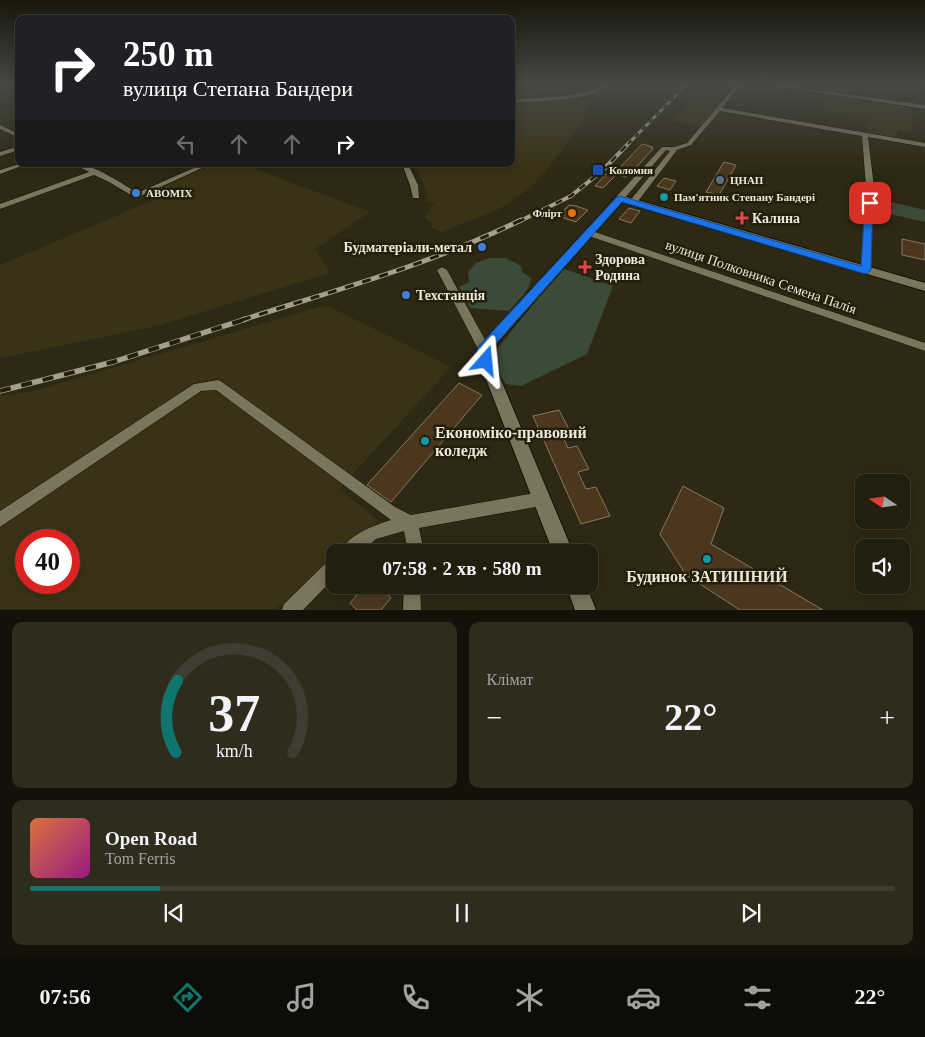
<!DOCTYPE html>
<html lang="uk">
<head>
<meta charset="utf-8">
<style>
  :root { --surface:#221f0f; --page:#2e2c1d; --text:#f1f3f6; --muted:#a2a29e; --line:#3f3d2f; --accent:#0f766e }
  body { margin:0; font-family:Georgia,serif; background:var(--page); color:var(--text); height:100vh; display:flex; flex-direction:column; font-size:19px; white-space:nowrap }
  * { box-sizing:border-box; margin:0 }
  p { font-size:16px; color:var(--muted) }
  .icon { flex:none; width:28px; height:28px; fill:none; stroke:currentColor; stroke-width:2; stroke-linecap:round; stroke-linejoin:round }
  .map { position:relative; height:610px; overflow:hidden }
  .details { display:flex; flex-direction:column; gap:12px; padding:12px; background:#131108; flex:1 }
  .details>* { flex:none }
  .hud { position:absolute; left:15px; top:15px; width:500px; height:152px; border-radius:10px; box-shadow:0 2px 12px #0003,0 0 0 1px var(--line); background:#202124; color:#fff; overflow:hidden }
  .needle { width:32px; rotate:283deg }
  .buttons { position:absolute; left:855px; top:474px; display:grid; gap:10px }
  .buttons a { display:grid; place-items:center; width:55px; height:55px; border-radius:10px; background:var(--surface); box-shadow:0 2px 12px #0003,0 0 0 1px var(--line); font-size:25px }
  .speed { position:absolute; left:15px; top:529px; display:flex; gap:10px; font-size:25px; font-weight:700; text-align:center }
  .speed>* { display:grid; place-content:center; width:65px; height:65px; border-radius:50%; background:var(--surface); box-shadow:0 2px 12px #0003,0 0 0 1px var(--line); line-height:1 }
  .speed .limit { border:8px solid #d22; background:#fff; color:#111 }
  .pin { position:absolute; display:grid; place-items:center; width:42px; height:42px; color:#fff; margin:-21px; border-radius:10px; box-shadow:0 2px 8px #0006 }
  .me { position:absolute; width:55px; margin:-28px; rotate:18deg; stroke-linejoin:round; filter:drop-shadow(0 0 4px #0008) }
  .turn { display:flex; align-items:center; gap:18px; height:105px; padding:0 25px; font-size:22px }
  .turn .icon { width:65px; height:65px; stroke-width:2.5 }
  .turn b { display:block; font-size:35px; line-height:42px }
  .lanes { display:flex; align-items:center; height:48px; padding:0 25px; background:#0003; justify-content:center; gap:25px; direction:ltr }
  .lanes .off { opacity:.35 }
  .big { font-size:38px; font-weight:700; line-height:1.1 }
  .details .tile { flex:1; display:flex; flex-direction:column; justify-content:center; gap:8px; min-width:0; padding:0 18px; border-radius:10px; background:var(--page) }
  .details .dial { align-items:center; gap:0 }
  .dial svg { height:130px; overflow:visible; fill:none; stroke:var(--line); stroke-width:7; stroke-linecap:round; text-anchor:middle }
  .dial text { fill:var(--text); stroke:none }
  .song { display:flex; align-items:center; gap:15px }
  .cover { width:60px; height:60px; border-radius:8px; background:linear-gradient(135deg,hsl(20 70% 55%),hsl(310 70% 35%)) }
  .played { height:5px; border-radius:2px; background:linear-gradient(90deg,var(--accent) 15%,var(--line) 15%) }
  .keys { display:flex; justify-content:space-around; direction:ltr }
  .heat { display:flex; justify-content:space-between; align-items:center; font-size:28px; direction:ltr }
  .details .tiles { flex:1; display:grid; gap:12px; grid-template-columns:1fr 1fr }
  .tile:last-child { grid-column:span 2 }
  .trip { position:absolute; left:326px; top:544px; width:272px; height:50px; border-radius:10px; background:var(--surface); box-shadow:0 2px 12px #0003,0 0 0 1px var(--line); font-weight:700; line-height:50px; text-align:center }
  .tabs { display:flex; height:80px; justify-content:space-around; align-items:center; background:#0e0c06; color:var(--muted) }
  .tabs .icon { width:35px; height:35px }
  .tabs .on { color:var(--accent) }
  .tabs b { font-size:22px; color:var(--text) }
  .map>svg:first-child { display:block }
  .built { fill:#3a3216; fill-rule:evenodd }
  .green { fill:#3b4b38 }
  .building { fill:#4a371e; stroke:#867763 }
  .lines { fill:none; stroke-linecap:round; stroke-linejoin:round }
  .minor-casing { stroke:#161101; stroke-width:1 }
  .tertiary-casing { stroke:#161101; stroke-width:2 }
  .minor { fill:#7b755e; fill-rule:evenodd }
  .tertiary { fill:#7b755e; fill-rule:evenodd }
  .rail-far3-casing { stroke:#a3a090; stroke-width:3 }
  .rail-far2-casing { stroke:#a3a090; stroke-width:4 }
  .rail-far1-casing { stroke:#a3a090; stroke-width:5 }
  .rail-casing { stroke:#a3a090; stroke-width:5.5 }
  .rail-far3 { stroke:#241f0b; stroke-width:2; stroke-dasharray:5; stroke-linecap:butt }
  .rail-far2 { stroke:#241f0b; stroke-width:2.5; stroke-dasharray:7; stroke-linecap:butt }
  .rail-far1 { stroke:#241f0b; stroke-width:3; stroke-dasharray:9; stroke-linecap:butt }
  .rail { stroke:#241f0b; stroke-width:4; stroke-dasharray:11; stroke-linecap:butt }
  .route { fill:#1a73e8; stroke:#114b97 }
  .transit-dot { fill:#1a4fb4; stroke:#241f0b; stroke-width:2 }
  .service-dot { fill:#5c6f8a; stroke:#241f0b; stroke-width:2 }
  .shop-dot { fill:#3f7fe0; stroke:#241f0b; stroke-width:2 }
  .culture-dot { fill:#0f9aa8; stroke:#241f0b; stroke-width:2 }
  .food-dot { fill:#e8710a; stroke:#241f0b; stroke-width:2 }
  .health-dot { fill:#e0444e; stroke:#241f0b; stroke-width:2 }
  .labels { text-anchor:middle; dominant-baseline:central; stroke-width:5; stroke-linejoin:round; paint-order:stroke }
  .far-poi-label { font-size:11px; font-weight:bold; fill:#ebe8db; stroke:#241f0b; text-anchor:start }
  .poi-label { font-size:14px; font-weight:bold; fill:#ebe8db; stroke:#241f0b; text-anchor:start }
  .street-label { font-size:14px; fill:#ebe8db; stroke:#241f0b }
  .near-poi-label { font-size:16px; font-weight:bold; fill:#ebe8db; stroke:#241f0b; text-anchor:start }
</style>
</head>
<body>
<div class="map">
<svg width="925" height="610" viewBox="0 0 925 610">
  <rect width="100%" height="100%" fill="#2e2914"/>
  <path class="built" d="M511,84H545L576,89L556,95L543,93L511,98Z
    M696,84H732L718,98L723,100L701,126L672,121L693,95L688,94Z
    M841,84H903L906,94Z
    M824,93L912,106V133L897,130V138L867,134L868,118L822,110Z
    M561,98L590,100L588,108L582,123L546,171L529,189L501,208L441,232L430,227L433,224L427,221L425,216L434,203L425,201L427,192L415,164H511V103Z
    M213,164H242L370,212L315,249L330,273L157,326L0,358V265L154,200L145,195Z
    M326,305L451,367L339,489L379,521L341,552H335V558L275,609H0V396L34,391ZM26,540H69V582H26Z"/>
  <path class="green" d="M886,201L925,210V222L885,213Z
    M490,258H506L521,266L522,272L531,278C531,290 516,302 509,311L470,308L459,287L469,282L468,272L476,263Z
    M562,268L613,286L587,354L521,386L506,384L495,369L498,348Z"/>
  <path class="building" d="M642,144L653,147L651,149H653L634,170L626,177L614,174Z
    M724,162L736,165L719,195L706,192Z
    M606,174L615,176L603,188L595,186Z
    M664,178L676,181L670,190L657,186Z
    M569,205L576,206L588,210L576,222L558,216Z
    M629,208L640,211L631,223L619,219Z
    M902,239L925,244V260L902,255Z
    M459,383L482,395L391,502L367,485Z
    M559,410L570,431L561,433L568,448L577,446L589,469L578,472L586,489L596,487L610,516L581,524L533,416Z
    M683,486L724,508L711,544L823,610H740L686,575L660,534Z
    M366,585H378L391,598L381,610H357L350,603Z"/>
  <g class="lines">
    <defs>
      <path id="minor" d="M607,84H612C588,102 541,100 511,103V99C543,97 578,99 607,84Z
        M737,84H741L722,108L925,143V147L868,137L874,187L869,273L866,274L861,271L866,187L862,136L720,111L691,145L677,150L636,204H630L629,202L670,151L666,150L623,200H617V196L662,147H674L687,143Z
        M763,84H772L925,105V109Z
        M0,125L19,134V138L0,129Z
        M19,146V150L0,156V152Z
        M19,164H27L0,174V170Z
        M74,164C94,164 120,182 137,193L203,164H211L136,198L109,182L94,175L0,209V204L89,172Z
        M402,164H408L418,185L419,198H413L410,185Z
        M589,230L925,343V351L586,235L585,233Z
        M442,267L447,270L490,349L488,352H480L478,349L437,270Z
        M218,380L222,382L395,507L411,515L541,492L546,494L548,499L546,504L541,506L419,528L424,552H408L404,531L376,539L361,552H341C347,535 375,525 391,520L216,390L201,391L0,527V511L194,384Z
        M335,558V577L303,610H282L284,604L329,560Z
        M404,585H420L421,610H403Z"/>
      <path id="tertiary" d="M620,195L925,283V291L622,202L491,350L493,361L573,552H553L479,361L477,349L617,196Z
        M566,585H586L596,610H575Z"/>
    </defs>
    <use href="#minor" class="minor-casing"/>
    <use href="#tertiary" class="tertiary-casing"/>
    <use href="#minor" class="minor"/>
    <use href="#tertiary" class="tertiary"/>
    <defs>
      <path id="rail-far3" d="M628,144L687,84"/>
      <path id="rail-far2" d="M518,222L571,196L603,170L629,143"/>
      <path id="rail-far1" d="M242,320C336,290 432,264 521,220"/>
      <path id="rail" d="M0,391L113,362L246,319"/>
    </defs>
    <use href="#rail-far3" class="rail-far3-casing"/>
    <use href="#rail-far2" class="rail-far2-casing"/>
    <use href="#rail-far1" class="rail-far1-casing"/>
    <use href="#rail" class="rail-casing"/>
    <use href="#rail-far3" class="rail-far3"/>
    <use href="#rail-far2" class="rail-far2"/>
    <use href="#rail-far1" class="rail-far1"/>
    <use href="#rail" class="rail"/>
  </g>
  <linearGradient id="sky" x2="0" y2="1"><stop stop-color="#19170b"/><stop offset="0.5" stop-color="#464945"/><stop offset="1" stop-color="#464945" stop-opacity="0"/></linearGradient>
  <rect width="925" height="169" fill="url(#sky)"/>
  <path class="route" d="M620,196L861,266L865,203L873,201L871,270L866,274L862,273L622,202L490,350L492,361L490,364H481L477,349L479,346L617,197Z"/>
  <rect class="transit-dot" x="592" y="164" width="12" height="12" rx="2.5"/>
  <circle class="service-dot" cx="720" cy="180" r="5"/>
  <g class="shop-dot">
    <circle cx="136" cy="193" r="5"/>
    <circle cx="482" cy="247" r="5"/>
    <circle cx="406" cy="295" r="5"/>
  </g>
  <g class="culture-dot">
    <circle cx="664" cy="197" r="5"/>
    <circle cx="425" cy="441" r="5"/>
    <circle cx="707" cy="559" r="5"/>
  </g>
  <circle class="food-dot" cx="572" cy="213" r="5"/>
  <g class="health-dot">
    <path d="M739.5 210.5h5v5h5v5h-5v5h-5v-5h-5v-5h5z"/>
    <path d="M582.5 259.5h5v5h5v5h-5v5h-5v-5h-5v-5h5z"/>
  </g>
  <g class="labels">
    <g class="far-poi-label">
      <text x="609" y="170">Коломия</text>
      <text x="730" y="180">ЦНАП</text>
      <text x="146" y="193">ABOMIX</text>
      <text x="674" y="197">Пам'ятник Степану Бандері</text>
      <text x="562" y="213" text-anchor="end">Флірт</text>
    </g>
    <g class="poi-label">
      <text x="752" y="218">Калина</text>
      <text x="472" y="247" text-anchor="end">Будматеріали-метал</text>
      <text x="595" y="259">Здорова<tspan x="595" dy="16">Родина</tspan></text>
      <text x="416" y="295">Техстанція</text>
    </g>
    <g class="street-label">
      <text transform="translate(761 277) rotate(19)">вулиця Полковника Семена Палія</text>
    </g>
    <g class="near-poi-label">
      <text x="435" y="432">Економіко-правовий<tspan x="435" dy="18">коледж</tspan></text>
      <text x="707" y="576" text-anchor="middle">Будинок ЗАТИШНИЙ</text>
    </g>
  </g>
</svg>
<div class="buttons">
<a><svg class="needle" viewBox="-14 -14 28 28"><path d="M0-13l5 13h-10z" fill="#e53935"/><path d="M0 13l5-13h-10z" fill="#a2a29e"/></svg></a>
<a><svg class="icon" aria-label="sound" viewBox="0 0 24 24"><path d="M4 9h4l5-4v14l-5-4H4zM17 9q2 3 0 6"/></svg></a>
</div>
<div class="speed"><div class="limit">40</div></div>
<div class="pin" style="left:870px;top:203px;background:#d93025"><svg class="icon" aria-label="arrive" viewBox="0 0 24 24"><path d="M6 21V4h12l-3 4 3 4H6"/></svg></div>
<svg class="me" style="left:486px;top:361px" viewBox="-20 -20 40 40"><path d="M0-17L14 15 0 8-14 15z" fill="#1a73e8" stroke="#fff" stroke-width="4"/></svg>
<div class="trip">07:58 · 2 хв · 580 m</div>
<div class="hud">
<div class="turn"><svg class="icon" aria-label="right" viewBox="0 0 24 24"><path d="M7 20v-9h11M14 6l5 5-5 5"/></svg><div><b>250 m</b>вулиця Степана Бандери</div></div>
<div class="lanes"><svg class="icon off" aria-label="left" viewBox="0 0 24 24"><path d="M17 20v-9H6M10 6l-5 5 5 5"/></svg><svg class="icon off" aria-label="ahead" viewBox="0 0 24 24"><path d="M12 20V5M6 11l6-6 6 6"/></svg><svg class="icon off" aria-label="ahead" viewBox="0 0 24 24"><path d="M12 20V5M6 11l6-6 6 6"/></svg><svg class="icon" aria-label="right" viewBox="0 0 24 24"><path d="M7 20v-9h11M14 6l5 5-5 5"/></svg></div>
</div>
</div>
<section class="details">
<div class="tiles">
<div class="tile dial"><svg viewBox="0 0 100 80">
<path d="M14 69A42 42 0 1 1 86 69"/>
<path d="M14 69A42 42 0 0 1 15 25" stroke="#0f766e"/>
<text x="50" y="56" font-size="32" font-weight="700">37</text>
<text x="50" y="72" font-size="11">km/h</text>
</svg></div>
<div class="tile"><p>Клімат</p>
<div class="heat"><a>−</a><b class="big">22°</b><a>+</a></div>
</div>
<div class="tile">
<div class="song"><i class="cover"></i><div><b>Open Road</b><p>Tom Ferris</p></div></div>
<div class="played"></div>
<div class="keys"><svg class="icon" aria-label="previous" viewBox="0 0 24 24"><path d="M18 5L8 12l10 7zM5 5v14"/></svg><svg class="icon" aria-label="pause" viewBox="0 0 24 24"><path d="M8 5v14M16 5v14"/></svg><svg class="icon" aria-label="next" viewBox="0 0 24 24"><path d="M6 5l10 7-10 7zM19 5v14"/></svg></div>
</div>
</div>
</section>
<nav class="tabs">
<b>07:56</b>
<svg class="icon on" aria-label="directions" viewBox="0 0 24 24"><path d="M12 3l9 9-9 9-9-9zM9 14v-3h6M13 9l2 2-2 2"/></svg>
<svg class="icon" aria-label="music" viewBox="0 0 24 24"><path d="M9 18V5l10-2v13"/><circle cx="6" cy="18" r="3"/><circle cx="16" cy="16" r="3"/></svg>
<svg class="icon" aria-label="phone" viewBox="0 0 24 24"><path d="M5 4h4l2 5-3 2q2 4 5 5l2-3 5 2v4C11 20 4 13 5 4z"/></svg>
<svg class="icon" aria-label="climate" viewBox="0 0 24 24"><path d="M12 3v18M4 7l16 10M4 17L20 7"/></svg>
<svg class="icon" aria-label="car" viewBox="0 0 24 24"><path d="M5 17H2v-5l4-1 3-4h7l3 4 3 1v5h-3M9 17h6M6 11h13"/><circle cx="7" cy="17" r="2"/><circle cx="17" cy="17" r="2"/></svg>
<svg class="icon" aria-label="filters" viewBox="0 0 24 24"><path d="M4 7h16M4 17h16"/><circle cx="9" cy="7" r="2"/><circle cx="15" cy="17" r="2"/></svg>
<b>22°</b>
</nav>
</body>
</html>
